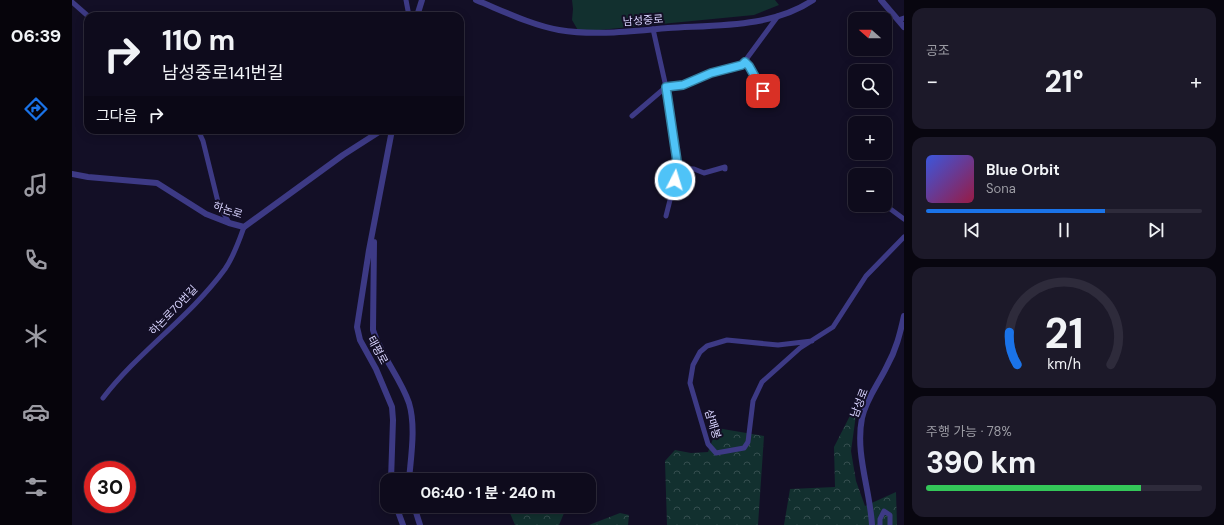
<!DOCTYPE html>
<html lang="ko">
<head>
<meta charset="utf-8">
<style>
  :root { --surface:#0e0b1c; --page:#1c1929; --text:#f1f3f6; --muted:#9b9ba3; --line:#2e2b3b; --accent:#1a73e8 }
  body { margin:0; font-family:"DM Sans","Noto Sans KR",sans-serif; background:var(--page); color:var(--text); height:100vh; display:flex; flex-direction:column; font-size:15px; white-space:nowrap }
  * { box-sizing:border-box; margin:0 }
  p { font-size:13px; color:var(--muted) }
  .icon { flex:none; width:22px; height:22px; fill:none; stroke:currentColor; stroke-width:2; stroke-linecap:round; stroke-linejoin:round }
  .map { position:relative; flex:1; overflow:hidden }
  .panel { display:flex; flex-direction:column; gap:8px; padding:8px; background:#08060f; width:320px }
  .panel>* { flex:none }
  .guide { position:absolute; left:12px; top:12px; width:380px; height:122px; border-radius:12px; box-shadow:0 2px 10px #0003,0 0 0 1px var(--line); background:#0e0b1c; color:var(--text); overflow:hidden }
  .needle { width:26px; rotate:291deg }
  .tools { position:absolute; left:776px; top:12px; display:grid; gap:8px }
  .tools a { display:grid; place-items:center; width:44px; height:44px; border-radius:8px; background:var(--surface); box-shadow:0 2px 10px #0003,0 0 0 1px var(--line); font-size:20px }
  .speed { position:absolute; left:12px; top:461px; display:flex; gap:8px; font-size:20px; font-weight:700; text-align:center }
  .speed>* { display:grid; place-content:center; width:52px; height:52px; border-radius:50%; background:var(--surface); box-shadow:0 2px 10px #0003,0 0 0 1px var(--line); line-height:1 }
  .speed .limit { border:6px solid #d22; background:#fff; color:#111 }
  .pin { position:absolute; display:grid; place-items:center; width:34px; height:34px; color:#fff; margin:-17px; border-radius:8px; box-shadow:0 2px 6px #0006 }
  .me { position:absolute; width:44px; margin:-22px; rotate:5deg; stroke-linejoin:round; filter:drop-shadow(0 0 3px #0008) }
  .turn { display:flex; align-items:center; gap:14px; height:84px; padding:0 12px; font-size:18px }
  .turn .icon { width:52px; height:52px; stroke-width:2.5 }
  .turn b { display:block; font-size:28px; line-height:34px }
  .then { display:flex; align-items:center; height:38px; padding:0 12px; background:#0003; gap:8px; font-size:15px }
  .big { font-size:30px; font-weight:700; line-height:1.1 }
  .panel .card { flex:1; display:flex; flex-direction:column; justify-content:center; gap:6px; min-width:0; padding:0 14px; border-radius:12px; background:var(--page) }
  .panel .dial { align-items:center; gap:0 }
  .dial svg { height:104px; overflow:visible; fill:none; stroke:var(--line); stroke-width:7; stroke-linecap:round; text-anchor:middle }
  .dial text { fill:var(--text); stroke:none }
  .song { display:flex; align-items:center; gap:12px }
  .cover { width:48px; height:48px; border-radius:6px; background:linear-gradient(135deg,hsl(230 70% 55%),hsl(340 70% 35%)) }
  .played { height:4px; border-radius:2px; background:linear-gradient(90deg,var(--accent) 65%,var(--line) 65%) }
  .keys { display:flex; justify-content:space-around; direction:ltr }
  .heat { display:flex; justify-content:space-between; align-items:center; font-size:22px; direction:ltr }
  .charge { height:6px; border-radius:3px; background:linear-gradient(90deg,#34c759 78%,var(--line) 0) }
  .trip { position:absolute; left:308px; top:473px; width:216px; height:40px; border-radius:12px; background:var(--surface); box-shadow:0 2px 10px #0003,0 0 0 1px var(--line); font-weight:700; line-height:40px; text-align:center }
  main { display:flex; flex:1; min-height:0 }
  .tab-bar { display:flex; flex-direction:column; width:72px; justify-content:space-around; align-items:center; background:#06040b; color:var(--muted) }
  .tab-bar .icon { width:28px; height:28px }
  .tab-bar .active { color:var(--accent) }
  .tab-bar b { font-size:18px; color:var(--text) }
  .map>svg:first-child { display:block }
  .forest { fill:url(#forest-crowns) }
  .park { fill:#12302f }
  .lines { fill:none; stroke-linecap:round; stroke-linejoin:round }
  .minor { stroke:#3d3a85; stroke-width:5 }
  .tertiary { stroke:#3d3a85; stroke-width:6 }
  .route-casing { stroke:#337fa1; stroke-width:10 }
  .route { stroke:#4fc3f7; stroke-width:7 }
  .labels { text-anchor:middle; dominant-baseline:central; stroke-width:4; stroke-linejoin:round; paint-order:stroke }
  .street-label { font-size:11px; fill:#d9d4ff; stroke:#130f26 }
</style>
</head>
<body>
<main>
<nav class="tab-bar">
<b>06:39</b>
<svg class="icon active" aria-label="directions" viewBox="0 0 24 24"><path d="M12 3l9 9-9 9-9-9zM9 14v-3h6M13 9l2 2-2 2"/></svg>
<svg class="icon" aria-label="music" viewBox="0 0 24 24"><path d="M9 18V5l10-2v13"/><circle cx="6" cy="18" r="3"/><circle cx="16" cy="16" r="3"/></svg>
<svg class="icon" aria-label="phone" viewBox="0 0 24 24"><path d="M5 4h4l2 5-3 2q2 4 5 5l2-3 5 2v4C11 20 4 13 5 4z"/></svg>
<svg class="icon" aria-label="climate" viewBox="0 0 24 24"><path d="M12 3v18M4 7l16 10M4 17L20 7"/></svg>
<svg class="icon" aria-label="car" viewBox="0 0 24 24"><path d="M5 17H2v-5l4-1 3-4h7l3 4 3 1v5h-3M9 17h6M6 11h13"/><circle cx="7" cy="17" r="2"/><circle cx="17" cy="17" r="2"/></svg>
<svg class="icon" aria-label="filters" viewBox="0 0 24 24"><path d="M4 7h16M4 17h16"/><circle cx="9" cy="7" r="2"/><circle cx="15" cy="17" r="2"/></svg>
</nav>
<div class="map">
<svg width="832" height="525" viewBox="0 0 832 525">
  <defs>
    <pattern id="forest-crowns" width="20" height="18" patternUnits="userSpaceOnUse"><rect width="20" height="18" fill="#12302f"/><path d="M2 6a3 3 0 1 1 6 0M12 15a3 3 0 1 1 6 0" fill="none" stroke="#344d4e"/></pattern>
  </defs>
  <rect width="100%" height="100%" fill="#130f26"/>
  <path class="forest" d="M786,400L779,451L784,481L793,506L824,492L825,525H712L718,489L763,487L762,447Z
    M645,428L692,436L686,525H595L593,461L603,450L619,453L636,452Z
    M435,506H495L487,525H443Z
    M548,513L557,515L556,525H517Z"/>
  <path class="park" d="M500,0H703L707,5L682,15L507,32L500,20L501,9Z"/>
  <g class="lines">
    <path class="minor" d="M334,0L337,16
      M0,2L16,16
      M826,20L832,18
      M581,29L594,87L606,168L594,216
      M673,62L677,66L698,103
      M560,116L594,87L611,85L639,73L670,65L706,16
      M126,130L131,141L146,202L157,223
      M606,168L622,169L632,173L653,167V169
      M813,205L832,219
      M740,341L706,345L655,340L635,346L628,352L621,365L618,383L636,444L644,453L672,448L676,442L681,401L690,382L728,348L761,327L794,276L832,237
      M31,398C67,351 118,317 153,269C162,256 167,241 172,227
      M808,525V519L812,511L818,515V525"/>
    <path class="tertiary" d="M404,0C431,11 459,25 487,30C523,36 560,31 596,28C643,25 700,28 741,0
      M809,0L832,27
      M345,16L350,0
      M0,174L16,177L85,183L134,214L157,223L172,227L271,155L310,130
      M302,242L301,330C309,356 328,377 337,403C344,426 339,456 337,480
      M319,480L321,420L320,407L304,369L288,340L285,327L297,250L320,130
      M324,506L331,525
      M342,506L348,525
      M800,525C798,489 783,454 790,418C794,399 807,383 815,366C824,350 828,334 832,316"/>
  </g>
  <g class="lines">
    <defs>
      <path id="route" d="M603,180L606,168L594,87L611,85L639,73L670,65L673,62L677,66L691,91"/>
    </defs>
    <use href="#route" class="route-casing"/>
    <use href="#route" class="route"/>
  </g>
  <g class="labels">
    <g class="street-label">
      <text transform="translate(571 20) rotate(-4)">남성중로</text>
      <text transform="translate(156 210) rotate(18)">하논로</text>
      <text transform="translate(101 310) rotate(-46)">하논로70번길</text>
      <text transform="translate(306 350) rotate(62)">태평로</text>
      <text transform="translate(787 403) rotate(-69)">남성로</text>
      <text transform="translate(641 424) rotate(73)">삼매봉</text>
    </g>
  </g>
</svg>
<div class="tools">
<a><svg class="needle" viewBox="-14 -14 28 28"><path d="M0-13l5 13h-10z" fill="#e53935"/><path d="M0 13l5-13h-10z" fill="#9b9ba3"/></svg></a>
<a><svg class="icon" aria-label="search" viewBox="0 0 24 24"><circle cx="10" cy="10" r="6"/><path d="M15 15l6 6"/></svg></a>
<a>+</a>
<a>−</a>
</div>
<div class="speed"><div class="limit">30</div></div>
<div class="pin" style="left:691px;top:91px;background:#d93025"><svg class="icon" aria-label="arrive" viewBox="0 0 24 24"><path d="M6 21V4h12l-3 4 3 4H6"/></svg></div>
<svg class="me" style="left:603px;top:180px" viewBox="-20 -20 40 40"><circle r="17" fill="#4fc3f7" stroke="#fff" stroke-width="3"/><path d="M0-11L8 9 0 5-8 9z" fill="#fff"/></svg>
<div class="trip">06:40 · 1 분 · 240 m</div>
<div class="guide">
<div class="turn"><svg class="icon" aria-label="right" viewBox="0 0 24 24"><path d="M7 20v-9h11M14 6l5 5-5 5"/></svg><div><b>110 m</b>남성중로141번길</div></div>
<div class="then">그다음<svg class="icon" aria-label="right" viewBox="0 0 24 24"><path d="M7 20v-9h11M14 6l5 5-5 5"/></svg></div>
</div>
</div>
<section class="panel">
<div class="card"><p>공조</p>
<div class="heat"><a>−</a><b class="big">21°</b><a>+</a></div>
</div>
<div class="card">
<div class="song"><i class="cover"></i><div><b>Blue Orbit</b><p>Sona</p></div></div>
<div class="played"></div>
<div class="keys"><svg class="icon" aria-label="previous" viewBox="0 0 24 24"><path d="M18 5L8 12l10 7zM5 5v14"/></svg><svg class="icon" aria-label="pause" viewBox="0 0 24 24"><path d="M8 5v14M16 5v14"/></svg><svg class="icon" aria-label="next" viewBox="0 0 24 24"><path d="M6 5l10 7-10 7zM19 5v14"/></svg></div>
</div>
<div class="card dial"><svg viewBox="0 0 100 80">
<path d="M14 69A42 42 0 1 1 86 69"/>
<path d="M14 69A42 42 0 0 1 8 44" stroke="#1a73e8"/>
<text x="50" y="56" font-size="32" font-weight="700">21</text>
<text x="50" y="72" font-size="11">km/h</text>
</svg></div>
<div class="card"><p>주행 가능 · 78%</p><b class="big">390 km</b><div class="charge"></div></div>
</section>
</main>
</body>
</html>
